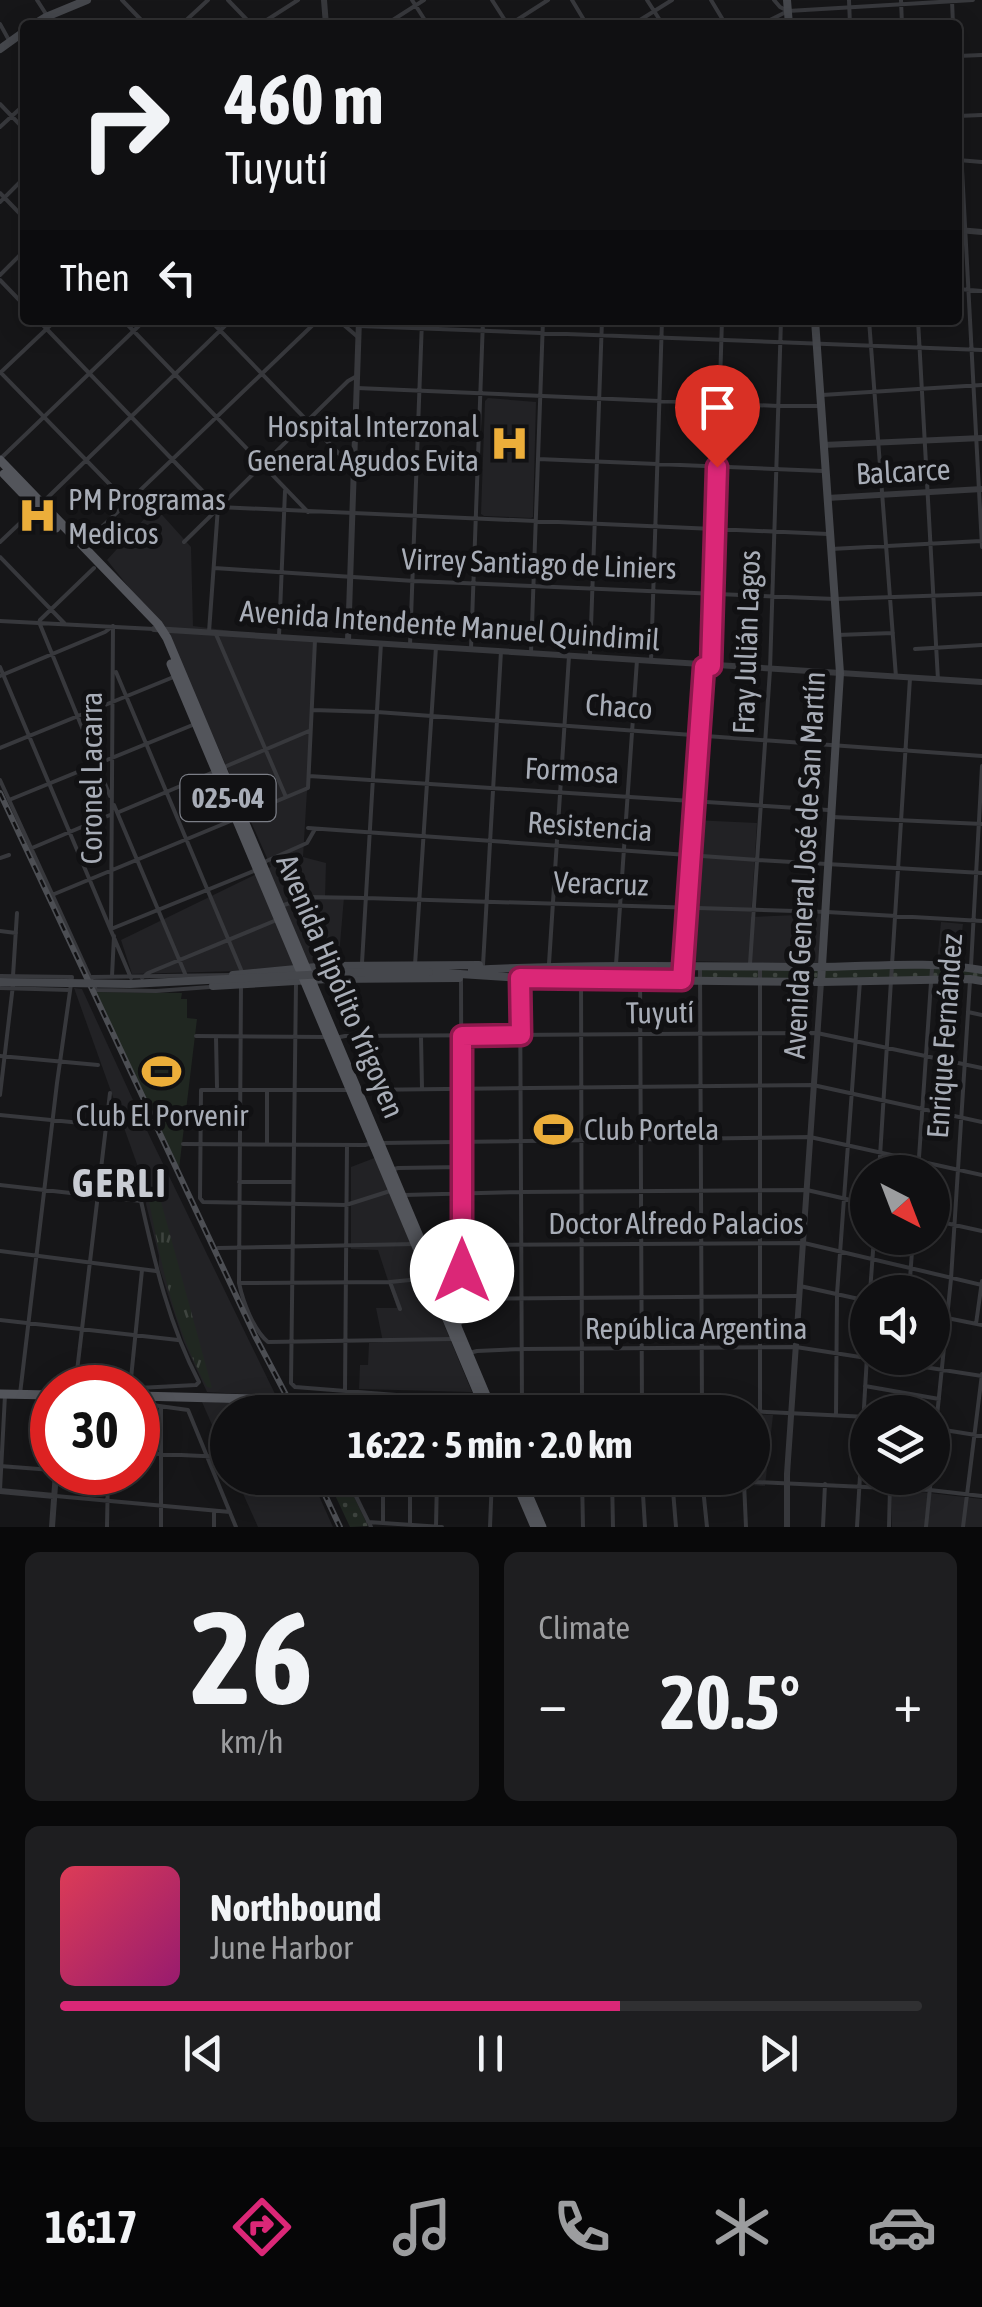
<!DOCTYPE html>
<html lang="en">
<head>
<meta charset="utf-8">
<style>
  :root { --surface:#101012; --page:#1e1e20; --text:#f1f3f6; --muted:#9c9d9f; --line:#303032; --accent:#db2777 }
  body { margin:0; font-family:"Asap Condensed",sans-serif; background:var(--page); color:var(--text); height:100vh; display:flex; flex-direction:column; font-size:38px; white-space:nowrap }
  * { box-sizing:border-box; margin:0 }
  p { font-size:32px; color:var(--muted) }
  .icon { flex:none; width:55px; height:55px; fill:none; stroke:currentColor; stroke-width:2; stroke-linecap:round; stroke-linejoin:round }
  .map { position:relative; height:1527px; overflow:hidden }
  .details { display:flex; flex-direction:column; gap:25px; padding:25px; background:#09090a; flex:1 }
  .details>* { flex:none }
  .guide { position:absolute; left:20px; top:20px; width:942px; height:305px; border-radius:10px; box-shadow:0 5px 25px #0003,0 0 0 2px var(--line); background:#101012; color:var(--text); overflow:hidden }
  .needle { width:65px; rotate:138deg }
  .buttons { position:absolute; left:850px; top:1155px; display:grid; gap:20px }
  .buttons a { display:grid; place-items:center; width:100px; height:100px; border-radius:50%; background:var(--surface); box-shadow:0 5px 25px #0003,0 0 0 2px var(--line); font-size:50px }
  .speed { position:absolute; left:30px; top:1365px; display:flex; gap:20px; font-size:50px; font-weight:700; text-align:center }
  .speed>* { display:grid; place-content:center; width:130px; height:130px; border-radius:50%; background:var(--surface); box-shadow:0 5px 25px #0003,0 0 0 2px var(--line); line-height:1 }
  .speed .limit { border:15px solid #d22; background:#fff; color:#111 }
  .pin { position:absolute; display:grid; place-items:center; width:85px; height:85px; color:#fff; margin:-102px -42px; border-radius:50% 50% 50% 0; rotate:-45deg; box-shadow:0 0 10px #0007 }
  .pin .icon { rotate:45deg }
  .me { position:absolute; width:110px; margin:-55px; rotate:0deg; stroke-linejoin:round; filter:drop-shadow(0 0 8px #0008) }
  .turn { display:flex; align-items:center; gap:35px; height:210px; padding:0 40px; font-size:45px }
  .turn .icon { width:130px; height:130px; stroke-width:2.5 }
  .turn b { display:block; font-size:70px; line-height:85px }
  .then { display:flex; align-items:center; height:95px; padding:0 40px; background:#0003; gap:20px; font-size:38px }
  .big { font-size:75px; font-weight:700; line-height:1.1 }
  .details .widget { flex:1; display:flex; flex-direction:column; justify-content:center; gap:15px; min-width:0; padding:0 35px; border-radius:15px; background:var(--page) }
  .details .dial { align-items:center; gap:0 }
  .dial b { font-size:130px; line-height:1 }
  .song { display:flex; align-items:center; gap:30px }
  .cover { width:120px; height:120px; border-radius:15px; background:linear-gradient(135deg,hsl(350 70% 55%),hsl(320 70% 35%)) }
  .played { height:10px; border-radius:5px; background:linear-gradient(90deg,var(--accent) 65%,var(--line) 65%) }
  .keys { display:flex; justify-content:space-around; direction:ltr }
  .heat { display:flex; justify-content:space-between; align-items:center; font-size:55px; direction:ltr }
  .details .tiles { flex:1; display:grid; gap:25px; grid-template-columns:1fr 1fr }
  .widget:last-child { grid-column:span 2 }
  .trip { position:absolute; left:210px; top:1395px; width:560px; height:100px; border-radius:50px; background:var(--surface); box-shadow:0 5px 25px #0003,0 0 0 2px var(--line); font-weight:700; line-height:100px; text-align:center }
  .tabs { display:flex; height:160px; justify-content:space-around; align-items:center; background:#060607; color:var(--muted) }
  .tabs .icon { width:70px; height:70px }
  .tabs .current { color:var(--accent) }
  .tabs b { font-size:45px; color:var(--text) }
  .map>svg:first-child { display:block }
  .built { fill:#222225 }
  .grass { fill:url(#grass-tufts) }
  .park { fill:url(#park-dots) }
  .pitch { fill:#202721 }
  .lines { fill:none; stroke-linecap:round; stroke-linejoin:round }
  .minor { stroke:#37383c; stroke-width:4 }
  .tertiary { stroke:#37383c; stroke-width:6 }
  .secondary { stroke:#45474c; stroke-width:8 }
  .primary { stroke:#53555b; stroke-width:9 }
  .rail-casing { stroke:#4c4e53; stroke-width:6 }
  .rail { stroke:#111113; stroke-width:2.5; stroke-dasharray:8; stroke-linecap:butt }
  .secondary-bridge { stroke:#45474c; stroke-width:8 }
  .primary-bridge { stroke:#53555b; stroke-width:9 }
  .route-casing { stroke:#8e194d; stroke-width:25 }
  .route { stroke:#db2777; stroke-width:18 }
  .labels { text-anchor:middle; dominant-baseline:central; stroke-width:10; stroke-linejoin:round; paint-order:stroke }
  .shield { fill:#111113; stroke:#7b7e86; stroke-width:2.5 }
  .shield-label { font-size:28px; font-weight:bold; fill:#a8adb7 }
  .poi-label { font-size:30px; fill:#a8adb7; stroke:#111113; text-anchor:start }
  .street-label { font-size:30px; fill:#a8adb7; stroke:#111113 }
  .district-label { font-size:40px; font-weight:bold; letter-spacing:2.5px; fill:#c9ccd3; stroke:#111113 }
</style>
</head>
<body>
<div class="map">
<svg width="982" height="1527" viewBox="0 0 982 1527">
  <defs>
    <pattern id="grass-tufts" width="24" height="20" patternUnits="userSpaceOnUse" patternTransform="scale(2.5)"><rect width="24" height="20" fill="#202721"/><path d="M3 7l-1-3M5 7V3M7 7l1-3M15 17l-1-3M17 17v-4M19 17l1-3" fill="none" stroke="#3e443f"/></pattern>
    <pattern id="park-dots" width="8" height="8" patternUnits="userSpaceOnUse" patternTransform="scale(2.5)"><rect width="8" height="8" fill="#202721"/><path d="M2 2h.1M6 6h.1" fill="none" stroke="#3e443f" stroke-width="1.8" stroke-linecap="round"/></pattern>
  </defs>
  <rect width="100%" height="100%" fill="#161618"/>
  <path class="built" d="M488,398L536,402L533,517L531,518L484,516L481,514L485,401Z
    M155,507L191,547L193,626L316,642L303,857L326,863L325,898L344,897L338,968L132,974L121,940L271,867L170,639L107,560Z
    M693,820L757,823L751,917L822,914L820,964L687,961Z
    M941,922L963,924L958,964L937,962Z
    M74,988L82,989L150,1137L276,1396L207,1392L184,1342L159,1267V1256L146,1204L147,1192Z
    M377,1157L389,1192L472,1392L359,1389L360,1365H368L369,1343L383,1342L376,1308H397L378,1250L351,1249V1167Z
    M202,1402L278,1403L282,1412H228L227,1459Z
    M753,1414L773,1415L765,1486L643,1478H752Z
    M236,1478H311L333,1527H258Z
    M892,1478H912V1491L982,1499V1527H892Z"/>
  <path class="grass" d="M160,1198L212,1388L207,1387C175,1330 161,1265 149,1201Z"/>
  <path class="park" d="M893,965L982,970V981L700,980V967Z
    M683,966L682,980L520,978V967Z
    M327,1478H345L368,1526L350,1527Z"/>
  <path class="pitch" d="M95,992L182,993L181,999H187V1018L197,1019L179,1169Z"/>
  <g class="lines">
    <path class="minor" d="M37,0L53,25
      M122,0L146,25
      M228,0L252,25
      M412,0L428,25
      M492,0L508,25
      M572,0L587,25
      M647,0L663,25
      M711,0L726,25
      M774,0L780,7L788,11
      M849,0L850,25
      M901,0L902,25
      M952,0L953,25
      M0,24L10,42
      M181,25L208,0
      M259,25L298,0
      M385,25L424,0
      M509,25L548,0
      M632,25L672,0
      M760,25L788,11L973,0
      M958,56L982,55
      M958,93L982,547
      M0,104L25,130
      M958,116L982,115
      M0,127L25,104
      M958,160L982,162
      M0,193L25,219
      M0,202L25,177
      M0,275L25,250
      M0,280L25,306
      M958,289L982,291
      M38,320L218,507L209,632
      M123,320L308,512
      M210,320L348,463L354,465
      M338,320L359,338
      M869,320L896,677
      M918,320L938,680
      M359,326L982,350
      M0,372L127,502
      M1,372L56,320
      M357,388L778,406H821
      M822,395L982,385
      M355,452L478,457
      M0,459L145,320
      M538,459L823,471
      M44,501L231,320
      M218,507L828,534
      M0,542L37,507
      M184,542L348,381L357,376
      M85,543L318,320
      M831,549L981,541
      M0,557L65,624
      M214,568L414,581L835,599L982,594
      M40,620L94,568
      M0,621L154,629
      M39,622L110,796
      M113,626L111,929L256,870
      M215,632L286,797
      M837,635L893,633
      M279,636L285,491
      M410,645L422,320
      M471,649L483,320
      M915,649L982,645
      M531,653L543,320
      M590,655L602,320
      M651,661L662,320
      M711,666L722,320
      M0,667L131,978
      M116,672L242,972
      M0,676L105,632L113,626
      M312,710L377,712L982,756
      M0,748L176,676
      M222,768L309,731
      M309,776L828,810
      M0,780L96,990L156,991L210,987
      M9,800L195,724
      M114,805L186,976
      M119,812L216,771
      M241,816L308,788L315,640
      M832,817L982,824
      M308,828L758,860L982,873
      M32,848L110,815
      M0,858L9,855
      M262,863L307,843L315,829
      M52,895L233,820
      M284,905L307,897L365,898L827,912L982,921
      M0,931L16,933
      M362,963L381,643
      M750,964L770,670L781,320
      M415,965L436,647
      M483,965L501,651
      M760,966V1411
      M971,966L982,766
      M520,967L522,1412
      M581,967L582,1412
      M640,967L642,1412
      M700,967L702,1412
      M0,976L72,977L57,1083L20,1394
      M13,976L17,913
      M112,976L114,936
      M92,977L233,975
      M142,978L148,973L279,919
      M548,979L569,656
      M615,979L637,660
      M682,980L704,665
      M296,983L291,1383L295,1387L409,1396L411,1400V1412
      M241,984L239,1283C243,1302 253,1329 268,1342L452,1339
      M0,988L70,990
      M968,1012L982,1015
      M196,1036L326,1037
      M421,1036L422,1089
      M216,1037L217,1087
      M335,1038L345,1036L817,1033L982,1068
      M0,1056L98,1065
      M349,1090H201L200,1198L203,1202L346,1205L390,1191
      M359,1090L813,1085L982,1122
      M0,1095L13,985
      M0,1115L122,1127
      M267,1143V1090
      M381,1143L810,1137L982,1175
      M183,1144L365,1145L373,1143
      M391,1170L398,1168L461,1167
      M879,1172L910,678
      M918,1172L932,968
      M239,1182H292
      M0,1185L141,1201C155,1264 169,1325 199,1382L196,1385L138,1388
      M404,1195L521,1192L807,1190L868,1204
      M932,1220L982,1231
      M218,1248L415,1244
      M425,1248L432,1246L462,1245L804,1243L982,1285
      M0,1251L156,1271
      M390,1282L400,1309
      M240,1283L390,1282L430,1278
      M800,1286L868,1301
      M870,1292L874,1238
      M909,1292L913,1238
      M449,1299L799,1296
      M932,1315L982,1325
      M0,1320L178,1340
      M460,1324L462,1315L461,979
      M976,1324L982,1281
      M469,1353L477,1351L522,1349L796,1347L982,1376
      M865,1386L939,1399
      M75,1388L110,1093
      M130,1388L142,1270
      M345,1390L347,1145
      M488,1398L868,1417
      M138,1403L188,1410L236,1527
      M317,1412L321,1410L411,1405
      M439,1412V1400
      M836,1414L837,1294L860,981
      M932,1428L982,1436
      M138,1453L224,1457
      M932,1465L951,1279L970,981
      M0,1466L52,1470
      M347,1478L371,1527
      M582,1478L583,1527
      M612,1478L613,1527
      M642,1478L645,1527
      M668,1478L930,1490L982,1496
      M672,1478L676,1527
      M702,1478L707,1527
      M744,1482L746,1527
      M0,1490L5,1395
      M56,1496L230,1512
      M368,1522L442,1527
      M383,1522V1478
      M410,1524V1478
      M107,1527L108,1472
      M161,1527V1407
      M214,1527V1511
      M436,1527L437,1478
      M490,1527L492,1478
      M823,1527L825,1484
      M857,1527L868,1339
      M889,1527L890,1488
      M926,1527L931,1478
      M963,1527L982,1374"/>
    <path class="tertiary" d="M324,0L326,25
      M958,230L982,232
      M823,445L982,438
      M827,498L982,489
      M154,629L982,682
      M348,641L359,320
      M0,1491L54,1496
      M52,1527L56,1472
      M787,1527V1474L821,982"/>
    <path class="secondary" d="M787,0L789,25
      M33,25L46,17L87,0
      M0,49L25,31
      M815,320L840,673L821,982
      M472,970C586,964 700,966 815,967C870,967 927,960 982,970
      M429,972L535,979L821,982L970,979L982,981
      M233,975L327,966L479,965
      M213,986L328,979L459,978"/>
    <path class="primary" d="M0,460L158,624L167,638L493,1412
      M4,474L56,528
      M171,664L227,797
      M233,811L486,1412
      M0,1394L52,1395
      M138,1396L257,1399
      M290,1399L406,1400L480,1398
      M514,1478L535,1527
      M521,1478L542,1527"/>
    <defs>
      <path id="rail" d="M0,793L255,1336L295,1412
        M317,1478L340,1527"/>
    </defs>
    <use href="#rail" class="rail-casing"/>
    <use href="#rail" class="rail"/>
    <path class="secondary-bridge" d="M0,982L130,984L365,972H429"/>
    <path class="primary-bridge" d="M257,1399H290"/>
  </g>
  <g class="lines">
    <defs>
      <path id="route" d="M462,1271V1036L521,1035L520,978L682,980L704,667L711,666L717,467"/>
    </defs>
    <use href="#route" class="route-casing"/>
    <use href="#route" class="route"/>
  </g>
  <defs>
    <symbol id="hospital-bare" viewBox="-9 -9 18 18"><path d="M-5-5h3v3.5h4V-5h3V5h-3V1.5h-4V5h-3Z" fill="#ecae3a" stroke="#111113" stroke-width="2.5" paint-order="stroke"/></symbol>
    <symbol id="stadium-bare" viewBox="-9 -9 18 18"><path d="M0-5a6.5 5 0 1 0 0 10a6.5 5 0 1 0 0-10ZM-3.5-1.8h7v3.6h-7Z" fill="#ecae3a" stroke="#111113" stroke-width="2.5" paint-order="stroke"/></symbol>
  </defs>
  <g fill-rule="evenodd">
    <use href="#hospital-bare" x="482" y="416" width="55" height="55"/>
    <use href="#hospital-bare" x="10" y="488" width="55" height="55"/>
    <use href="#stadium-bare" x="134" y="1044" width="55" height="55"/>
    <use href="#stadium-bare" x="526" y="1102" width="55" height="55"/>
  </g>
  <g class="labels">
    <rect class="shield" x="180.5" y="775" width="95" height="46" rx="8"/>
    <g class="shield-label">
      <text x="228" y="798">025-04</text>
    </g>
    <g class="poi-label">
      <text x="479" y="426" text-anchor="end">Hospital Interzonal<tspan x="479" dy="34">General Agudos Evita</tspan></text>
      <text x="68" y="499">PM Programas<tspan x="68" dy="34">Medicos</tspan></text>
      <text x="162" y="1115" text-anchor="middle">Club El Porvenir</text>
      <text x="584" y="1129">Club Portela</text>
    </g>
    <g class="street-label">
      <text transform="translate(903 471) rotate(-3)">Balcarce</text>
      <text transform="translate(539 563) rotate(2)">Virrey Santiago de Liniers</text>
      <text transform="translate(450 625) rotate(4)">Avenida Intendente Manuel Quindimil</text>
      <text transform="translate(746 642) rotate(-88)">Fray Julián Lagos</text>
      <text transform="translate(619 706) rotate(4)">Chaco</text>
      <text transform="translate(572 770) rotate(3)">Formosa</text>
      <text transform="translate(91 778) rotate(-90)">Coronel Lacarra</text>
      <text transform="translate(590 826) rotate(4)">Resistencia</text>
      <text transform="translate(804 865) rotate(-87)">Avenida General José de San Martín</text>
      <text transform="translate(601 883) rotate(2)">Veracruz</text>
      <text transform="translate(341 986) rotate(67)">Avenida Hipólito Yrigoyen</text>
      <text transform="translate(660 1012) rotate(-1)">Tuyutí</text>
      <text transform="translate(944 1036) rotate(-86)">Enrique Fernández</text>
      <text x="676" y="1223">Doctor Alfredo Palacios</text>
      <text x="696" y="1328">República Argentina</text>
    </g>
    <g class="district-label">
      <text x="120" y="1182">GERLI</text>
    </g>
  </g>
</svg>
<div class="buttons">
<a><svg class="needle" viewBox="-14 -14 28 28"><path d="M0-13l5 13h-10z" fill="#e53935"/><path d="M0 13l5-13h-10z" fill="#9c9d9f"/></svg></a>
<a><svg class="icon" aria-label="sound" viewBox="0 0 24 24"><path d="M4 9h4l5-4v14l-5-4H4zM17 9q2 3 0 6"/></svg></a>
<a><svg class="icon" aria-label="layers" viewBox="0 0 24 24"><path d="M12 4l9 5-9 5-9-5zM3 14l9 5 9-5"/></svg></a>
</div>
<div class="speed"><div class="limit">30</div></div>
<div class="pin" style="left:717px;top:467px;background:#d93025"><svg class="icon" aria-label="arrive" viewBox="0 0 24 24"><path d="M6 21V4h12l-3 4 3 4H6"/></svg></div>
<svg class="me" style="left:462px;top:1271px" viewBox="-20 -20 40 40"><circle r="19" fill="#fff"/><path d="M0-13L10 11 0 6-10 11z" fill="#db2777"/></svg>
<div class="trip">16:22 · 5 min · 2.0 km</div>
<div class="guide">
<div class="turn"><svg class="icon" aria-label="right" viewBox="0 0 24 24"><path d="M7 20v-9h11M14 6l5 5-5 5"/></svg><div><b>460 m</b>Tuyutí</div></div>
<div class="then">Then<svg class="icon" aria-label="left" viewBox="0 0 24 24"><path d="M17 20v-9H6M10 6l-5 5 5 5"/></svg></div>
</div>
</div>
<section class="details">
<div class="tiles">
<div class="widget dial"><b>26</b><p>km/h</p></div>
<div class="widget"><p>Climate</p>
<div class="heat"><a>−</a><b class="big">20.5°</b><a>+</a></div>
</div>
<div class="widget">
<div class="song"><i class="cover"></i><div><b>Northbound</b><p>June Harbor</p></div></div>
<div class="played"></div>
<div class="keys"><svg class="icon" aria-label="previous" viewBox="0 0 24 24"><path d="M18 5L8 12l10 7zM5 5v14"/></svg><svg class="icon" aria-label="pause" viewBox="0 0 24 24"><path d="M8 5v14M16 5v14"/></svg><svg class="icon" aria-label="next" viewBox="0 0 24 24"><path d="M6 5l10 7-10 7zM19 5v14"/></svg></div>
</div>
</div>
</section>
<nav class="tabs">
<b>16:17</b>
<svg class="icon current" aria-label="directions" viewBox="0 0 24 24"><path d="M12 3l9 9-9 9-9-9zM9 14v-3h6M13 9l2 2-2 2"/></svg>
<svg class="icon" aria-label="music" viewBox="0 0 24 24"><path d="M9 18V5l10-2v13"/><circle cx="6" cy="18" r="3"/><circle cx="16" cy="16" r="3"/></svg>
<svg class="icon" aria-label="phone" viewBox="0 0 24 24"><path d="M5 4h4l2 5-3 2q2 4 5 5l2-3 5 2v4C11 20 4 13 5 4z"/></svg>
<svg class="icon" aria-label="climate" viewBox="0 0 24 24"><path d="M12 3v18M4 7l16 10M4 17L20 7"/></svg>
<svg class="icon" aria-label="car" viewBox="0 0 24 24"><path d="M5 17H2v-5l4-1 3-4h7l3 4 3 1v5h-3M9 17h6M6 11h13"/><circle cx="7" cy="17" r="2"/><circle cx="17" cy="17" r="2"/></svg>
</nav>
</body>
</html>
